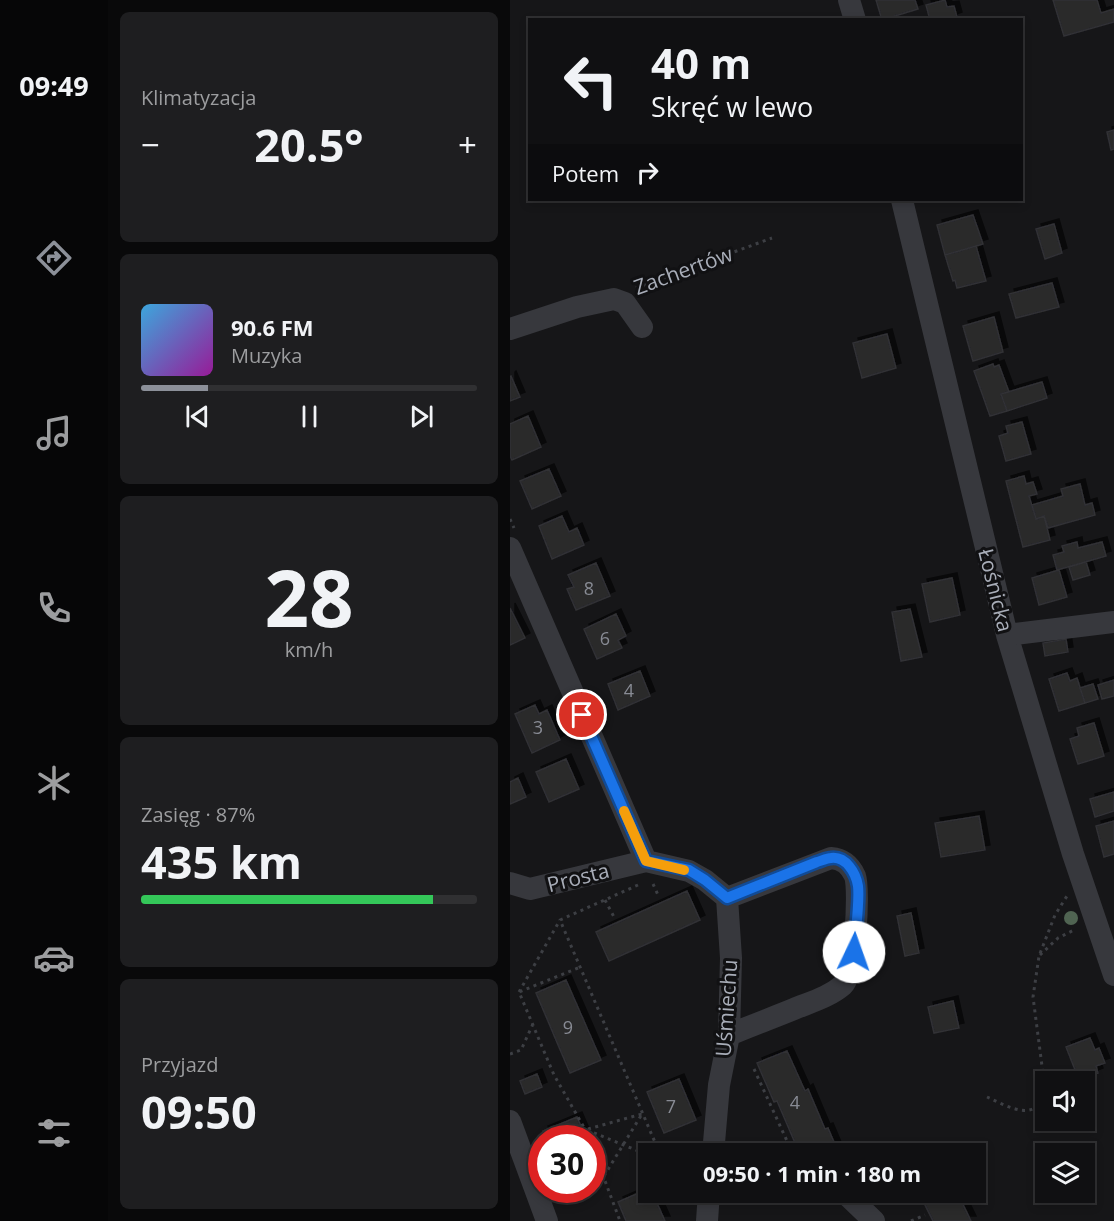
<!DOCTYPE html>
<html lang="pl">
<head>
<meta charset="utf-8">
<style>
  :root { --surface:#101012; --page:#1e1e20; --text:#f1f3f6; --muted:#9c9d9f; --line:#303032; --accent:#8c9099 }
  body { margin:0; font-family:"Open Sans",sans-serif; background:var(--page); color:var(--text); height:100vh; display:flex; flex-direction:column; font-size:22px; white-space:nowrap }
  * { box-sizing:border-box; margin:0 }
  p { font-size:20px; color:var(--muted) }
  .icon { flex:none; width:33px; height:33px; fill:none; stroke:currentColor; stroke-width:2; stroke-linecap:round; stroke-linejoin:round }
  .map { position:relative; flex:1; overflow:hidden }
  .panel { display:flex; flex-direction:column; gap:12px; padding:12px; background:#09090a; width:402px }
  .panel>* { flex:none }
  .guide { position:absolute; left:18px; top:18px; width:495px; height:183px; border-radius:0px; box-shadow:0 3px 9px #0003,0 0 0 2px var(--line); background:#101012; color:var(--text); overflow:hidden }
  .fabs { position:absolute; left:525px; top:1071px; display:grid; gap:12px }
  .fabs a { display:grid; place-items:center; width:60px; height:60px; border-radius:0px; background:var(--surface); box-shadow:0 3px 9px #0003,0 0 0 2px var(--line); font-size:30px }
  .speed { position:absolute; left:18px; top:1125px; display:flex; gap:12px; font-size:30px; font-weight:700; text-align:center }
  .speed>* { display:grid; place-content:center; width:78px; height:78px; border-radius:50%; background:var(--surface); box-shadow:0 3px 9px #0003,0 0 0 2px var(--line); line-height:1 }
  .speed .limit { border:9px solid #d22; background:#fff; color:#111 }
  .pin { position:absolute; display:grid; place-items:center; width:51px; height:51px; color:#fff; margin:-26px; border:3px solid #fff; border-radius:50%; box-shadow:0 2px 6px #0007 }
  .me { position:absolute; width:66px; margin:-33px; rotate:3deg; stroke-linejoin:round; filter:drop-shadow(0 0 4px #0008) }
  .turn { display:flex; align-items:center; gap:21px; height:126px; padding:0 24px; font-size:27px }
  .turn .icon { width:78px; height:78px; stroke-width:2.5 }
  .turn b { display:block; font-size:42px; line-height:51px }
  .then { display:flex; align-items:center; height:57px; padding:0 24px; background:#0003; gap:12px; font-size:22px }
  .big { font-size:45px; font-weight:700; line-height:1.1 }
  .panel .widget { flex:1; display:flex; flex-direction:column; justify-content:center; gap:9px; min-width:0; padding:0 21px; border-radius:9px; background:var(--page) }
  .panel .dial { align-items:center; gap:0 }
  .dial b { font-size:78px; line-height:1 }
  .song { display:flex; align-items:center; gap:18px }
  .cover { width:72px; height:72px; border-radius:9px; background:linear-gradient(135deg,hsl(200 70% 55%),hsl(300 70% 35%)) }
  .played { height:6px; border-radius:3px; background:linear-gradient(90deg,var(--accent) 20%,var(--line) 20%) }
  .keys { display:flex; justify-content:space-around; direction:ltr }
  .heat { display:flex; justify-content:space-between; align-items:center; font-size:33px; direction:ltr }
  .charge { height:9px; border-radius:4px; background:linear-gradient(90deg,#34c759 87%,var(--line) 0) }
  .trip { position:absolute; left:128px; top:1143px; width:348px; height:60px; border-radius:0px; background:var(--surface); box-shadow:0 3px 9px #0003,0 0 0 2px var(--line); font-weight:700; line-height:60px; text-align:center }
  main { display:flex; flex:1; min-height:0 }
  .tabs { display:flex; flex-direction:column; width:108px; justify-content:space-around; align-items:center; background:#060607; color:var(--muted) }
  .tabs .icon { width:42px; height:42px }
  .tabs .active { color:var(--accent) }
  .tabs b { font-size:27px; color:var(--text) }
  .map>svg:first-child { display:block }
  .building { fill:#29292c; stroke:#303034; stroke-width:1.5; filter:url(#shadow) }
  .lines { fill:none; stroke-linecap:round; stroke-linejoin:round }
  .path { stroke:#3d3f44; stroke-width:3; stroke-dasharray:3 4.5; stroke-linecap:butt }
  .minor { stroke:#37383d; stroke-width:22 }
  .tree { fill:#506452 }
  .route-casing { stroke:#114b97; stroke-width:15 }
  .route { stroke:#1a73e8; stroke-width:10 }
  .slow { stroke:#f59e0b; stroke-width:10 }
  .labels { text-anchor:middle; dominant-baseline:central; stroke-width:6; stroke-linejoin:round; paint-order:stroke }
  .number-label { font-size:18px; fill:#888b94 }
  .street-label { font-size:21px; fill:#a8adb8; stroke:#111113 }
</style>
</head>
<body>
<main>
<nav class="tabs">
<b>09:49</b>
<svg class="icon active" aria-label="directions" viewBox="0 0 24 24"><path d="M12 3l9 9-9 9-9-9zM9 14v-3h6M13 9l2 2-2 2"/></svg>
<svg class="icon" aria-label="music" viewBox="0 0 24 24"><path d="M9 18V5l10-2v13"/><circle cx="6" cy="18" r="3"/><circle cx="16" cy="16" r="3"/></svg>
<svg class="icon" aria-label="phone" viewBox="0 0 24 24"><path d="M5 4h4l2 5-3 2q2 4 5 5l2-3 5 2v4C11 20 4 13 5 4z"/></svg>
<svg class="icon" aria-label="climate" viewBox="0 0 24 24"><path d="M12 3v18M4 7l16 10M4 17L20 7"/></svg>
<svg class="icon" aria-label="car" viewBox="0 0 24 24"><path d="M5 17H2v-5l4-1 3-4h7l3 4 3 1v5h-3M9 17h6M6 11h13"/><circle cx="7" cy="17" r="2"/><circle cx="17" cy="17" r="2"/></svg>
<svg class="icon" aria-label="filters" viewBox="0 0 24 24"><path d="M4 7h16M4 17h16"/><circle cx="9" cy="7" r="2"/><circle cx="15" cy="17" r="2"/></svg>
</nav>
<section class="panel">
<div class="widget"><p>Klimatyzacja</p>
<div class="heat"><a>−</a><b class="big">20.5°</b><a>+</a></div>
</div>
<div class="widget">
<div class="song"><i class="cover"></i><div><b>90.6 FM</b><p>Muzyka</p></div></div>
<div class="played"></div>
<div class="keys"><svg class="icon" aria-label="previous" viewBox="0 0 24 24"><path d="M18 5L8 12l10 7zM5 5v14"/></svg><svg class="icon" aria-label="pause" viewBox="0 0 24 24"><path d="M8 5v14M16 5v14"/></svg><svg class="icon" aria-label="next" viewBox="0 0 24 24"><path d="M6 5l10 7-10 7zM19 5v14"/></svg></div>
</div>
<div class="widget dial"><b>28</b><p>km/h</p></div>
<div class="widget"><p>Zasięg · 87%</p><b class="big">435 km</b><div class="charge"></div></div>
<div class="widget"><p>Przyjazd</p><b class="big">09:50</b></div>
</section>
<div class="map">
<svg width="604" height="1221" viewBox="0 0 604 1221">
  <defs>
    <filter id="shadow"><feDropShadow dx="5" dy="-5" stdDeviation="0" flood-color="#0009"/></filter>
  </defs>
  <rect width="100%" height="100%" fill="#161618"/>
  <path class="building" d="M366,0H405L408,9L372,20Z
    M435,0L437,7L444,6L447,17L439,20H420L416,5Z
    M543,0H587L591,13L604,9V22L554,36Z
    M604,130V149L601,150L597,132Z
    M463,215L473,244L435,255L427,225Z
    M544,224L552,253L535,259L526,229Z
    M466,246L476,281L447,288L445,280L443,281L435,255Z
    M542,283L549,307L506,318L499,294Z
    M484,317L493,352L463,361L453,326Z
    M377,334L386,368L352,378L343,343Z
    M483,364L484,367L489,365L499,392L491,394L497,411L480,416L464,371Z
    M1,376L10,397L0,401V377Z
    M532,382L537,398L497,411L491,394Z
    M18,416L31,447L2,460L0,456V424Z
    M512,422L521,454L496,461L489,436L498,433L496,426Z
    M39,469L51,496L22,509L10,481Z
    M514,476L516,484L523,482L527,494L519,496L526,519L534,516L540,540L513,547L496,481Z
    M570,484L575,505L582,503L585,515L538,528L534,516L526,519L522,505L553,496L551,489Z
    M52,516L59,532L67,528L74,545L42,559L29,526Z
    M567,542L568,548L592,542L596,556L547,570L543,555L554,552L552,546Z
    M576,562L580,575L563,580L559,567Z
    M86,563L100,596L66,610L57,589L64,587L58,575Z
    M549,570L557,597L529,605L522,578Z
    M442,578L450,615L420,622L412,584Z
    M0,608L15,638L0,645Z
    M400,609L412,657L391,661L382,612Z
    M106,614L116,636L108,640L112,648L87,659L74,629Z
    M556,639L558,652L535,656L533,643Z
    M130,671L140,696L108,710L98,684Z
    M557,673L560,681L567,678L575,703L549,711L539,679Z
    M604,680V696L592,699L588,685Z
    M583,684L588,699L575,703L570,688Z
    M25,705L29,714L37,710L50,740L22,753L5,714Z
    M584,723L594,756L568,764L560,739L569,736L567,728Z
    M56,759L69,789L39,802L26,772Z
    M8,778L16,797L0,804V782Z
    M604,792V811L585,817L580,799Z
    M469,816L475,850L431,857L425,823Z
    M604,821V854L594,857L586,826Z
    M177,891L190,920L99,961L86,932Z
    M401,913L409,953L395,956L387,916Z
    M56,980L91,1060L60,1073L26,993Z
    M443,1001L449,1028L424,1033L418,1007Z
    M580,1038L585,1050L589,1048L595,1063L586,1066L588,1073L569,1080L556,1047Z
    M277,1051L295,1091L298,1089L315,1129L318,1128L329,1154H292L287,1142L285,1143L267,1101L264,1102L247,1063Z
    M27,1074L32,1087L15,1094L10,1081Z
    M169,1079L186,1120L154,1133L137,1092Z
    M67,1117L76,1138H37L33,1131Z
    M138,1189V1192H142L155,1221H116L108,1202Z
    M425,1192H447L461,1221H423L412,1199Z"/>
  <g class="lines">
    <path class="path" d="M126,288L262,238
      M0,519L4,528
      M143,884L149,897
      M128,885L50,920L150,1154
      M95,900L104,917
      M530,955L548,938L566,929
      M68,968L9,992L44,1075L80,1138
      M9,992L50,920
      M0,1054L11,1050L23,1024
      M244,1069L283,1154
      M477,1097C499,1107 528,1125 535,1089L523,997L529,956L545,915L557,896
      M78,1129L132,1114
      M77,1130L138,1155
      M82,1146L110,1221
      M178,1154H181
      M94,1176L132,1114
      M401,1221L415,1215"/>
    <path class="minor" d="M339,0L345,20
      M392,200L497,635L563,854L604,975
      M0,329L67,307L104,299L115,303L132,327
      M0,548L136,861
      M497,635L604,622
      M0,883L20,889L136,861L179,871L195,880L217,898
      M217,898L321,858C333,859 340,865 345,876C350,891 345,975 333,985C319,997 301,1002 284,1009C262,1018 240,1026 219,1035
      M0,1121L37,1221
      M203,1154L209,1085L219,1035L221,958L217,898
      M337,1195L364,1221
      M197,1221L199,1192"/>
  </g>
  <circle class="tree" cx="561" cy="918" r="7"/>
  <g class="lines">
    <defs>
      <path id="route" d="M72,715L136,861L179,870L195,880L217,898L307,862C311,861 317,858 321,858C336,856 346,873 348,886C350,903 345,934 344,952"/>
    </defs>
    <use href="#route" class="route-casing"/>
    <use href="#route" class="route"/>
    <path class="slow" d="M114,811L136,861L174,870"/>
  </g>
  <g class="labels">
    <g class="number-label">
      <text x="79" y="588">8</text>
      <text x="95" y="638">6</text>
      <text x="119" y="690">4</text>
      <text x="28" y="727">3</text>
      <text x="58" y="1027">9</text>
      <text x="285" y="1102">4</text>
      <text x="161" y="1106">7</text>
    </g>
    <g class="street-label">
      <text transform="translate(173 270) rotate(-20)">Zachertów</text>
      <text transform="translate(486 590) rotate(76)">Łośnicka</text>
      <text transform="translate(68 877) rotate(-14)">Prosta</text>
      <text transform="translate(216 1008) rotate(-86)">Uśmiechu</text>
    </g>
  </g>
</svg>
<div class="fabs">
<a><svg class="icon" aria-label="sound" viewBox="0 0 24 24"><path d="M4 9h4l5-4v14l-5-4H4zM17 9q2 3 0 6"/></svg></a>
<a><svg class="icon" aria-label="layers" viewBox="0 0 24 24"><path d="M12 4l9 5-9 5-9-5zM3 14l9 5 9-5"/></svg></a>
</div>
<div class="speed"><div class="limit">30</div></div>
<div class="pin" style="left:72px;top:715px;background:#d93025"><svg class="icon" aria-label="arrive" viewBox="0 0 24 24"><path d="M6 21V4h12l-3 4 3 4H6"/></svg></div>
<svg class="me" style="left:344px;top:952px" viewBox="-20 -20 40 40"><circle r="19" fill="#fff"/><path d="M0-13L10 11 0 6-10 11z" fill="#1a73e8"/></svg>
<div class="trip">09:50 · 1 min · 180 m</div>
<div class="guide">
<div class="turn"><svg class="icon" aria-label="left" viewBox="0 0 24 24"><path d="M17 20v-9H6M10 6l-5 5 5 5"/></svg><div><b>40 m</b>Skręć w lewo</div></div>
<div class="then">Potem<svg class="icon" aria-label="right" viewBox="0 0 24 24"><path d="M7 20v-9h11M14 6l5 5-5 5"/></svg></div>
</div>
</div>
</main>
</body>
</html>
